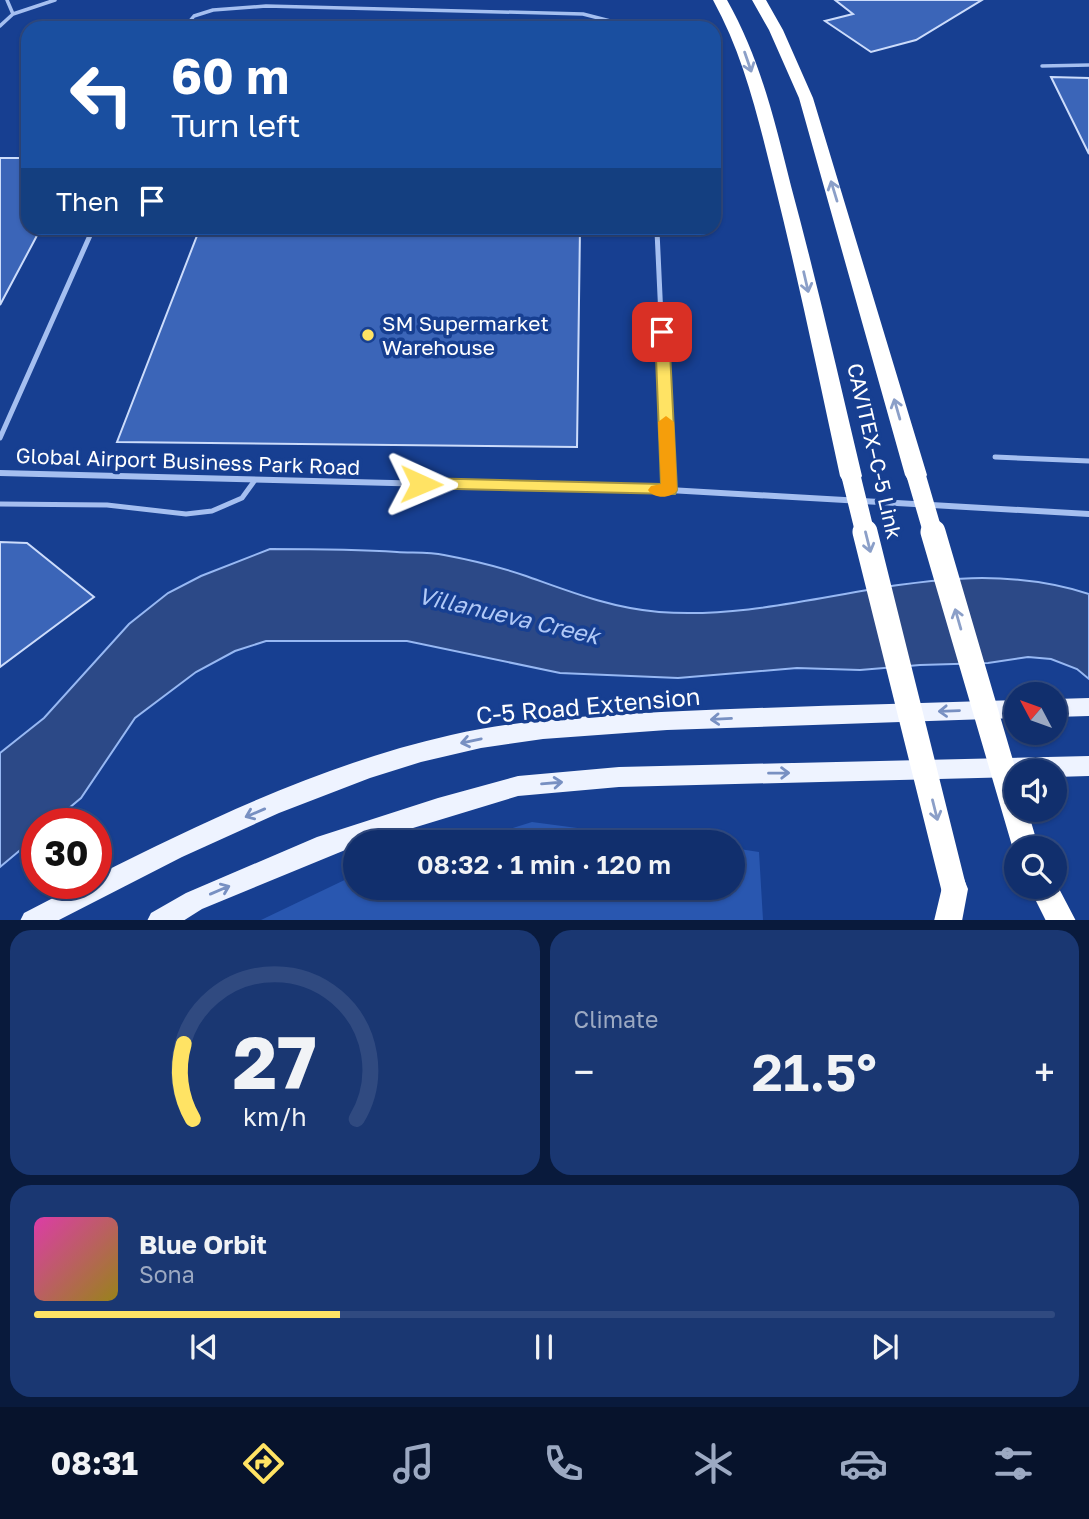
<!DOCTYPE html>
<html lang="en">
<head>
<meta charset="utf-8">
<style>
  :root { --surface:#112f6d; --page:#1a3772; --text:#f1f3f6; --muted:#9ca9c2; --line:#304a80; --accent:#ffe364 }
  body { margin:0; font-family:"Golos Text",sans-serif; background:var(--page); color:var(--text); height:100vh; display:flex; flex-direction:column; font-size:26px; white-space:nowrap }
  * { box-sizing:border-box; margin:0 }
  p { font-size:23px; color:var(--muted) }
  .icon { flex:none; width:38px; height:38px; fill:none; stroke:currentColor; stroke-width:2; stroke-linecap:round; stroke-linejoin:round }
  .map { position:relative; height:920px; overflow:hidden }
  .side { display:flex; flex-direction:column; gap:10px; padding:10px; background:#091a3c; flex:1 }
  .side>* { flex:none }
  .banner { position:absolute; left:21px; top:21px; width:700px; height:214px; border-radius:21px; box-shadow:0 2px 5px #0004,0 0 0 2px var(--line); background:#1a4fa0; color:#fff; overflow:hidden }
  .needle { width:46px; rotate:311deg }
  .buttons { position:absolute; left:1004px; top:682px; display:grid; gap:14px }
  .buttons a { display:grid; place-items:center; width:63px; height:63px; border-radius:50%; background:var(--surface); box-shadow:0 2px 5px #0004,0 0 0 2px var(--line); font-size:35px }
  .speed { position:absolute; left:21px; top:808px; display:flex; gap:14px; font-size:35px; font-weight:700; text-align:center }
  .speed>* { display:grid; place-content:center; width:91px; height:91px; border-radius:50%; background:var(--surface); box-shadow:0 2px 5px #0004,0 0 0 2px var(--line); line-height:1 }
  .speed .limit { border:10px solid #d22; background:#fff; color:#111 }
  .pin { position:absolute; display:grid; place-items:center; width:60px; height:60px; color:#fff; margin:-30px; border-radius:14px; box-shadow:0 4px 10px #0006 }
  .me { position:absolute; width:77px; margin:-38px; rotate:91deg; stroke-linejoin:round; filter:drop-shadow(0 0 5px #0008) }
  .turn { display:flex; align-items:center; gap:24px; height:147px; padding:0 35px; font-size:32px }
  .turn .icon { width:91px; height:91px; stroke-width:2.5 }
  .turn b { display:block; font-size:49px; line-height:60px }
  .then { display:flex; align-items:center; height:66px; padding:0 35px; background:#0003; gap:14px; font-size:26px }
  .big { font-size:52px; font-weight:600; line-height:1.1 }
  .side .tile { flex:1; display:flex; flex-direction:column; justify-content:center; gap:10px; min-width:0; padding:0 24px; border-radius:21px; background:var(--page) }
  .side .dial { align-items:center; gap:0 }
  .dial svg { height:182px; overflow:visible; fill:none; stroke:var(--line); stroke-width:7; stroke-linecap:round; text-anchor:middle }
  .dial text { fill:var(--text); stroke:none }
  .song { display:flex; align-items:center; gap:21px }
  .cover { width:84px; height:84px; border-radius:10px; background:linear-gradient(135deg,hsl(320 70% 55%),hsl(50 70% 35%)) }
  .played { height:7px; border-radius:4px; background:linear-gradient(90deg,var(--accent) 30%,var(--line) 30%) }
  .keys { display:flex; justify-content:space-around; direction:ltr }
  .heat { display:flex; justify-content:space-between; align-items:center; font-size:38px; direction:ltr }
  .side .tiles { flex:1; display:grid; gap:10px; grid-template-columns:1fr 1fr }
  .tile:last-child { grid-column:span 2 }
  .trip { position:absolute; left:343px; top:830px; width:402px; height:70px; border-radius:35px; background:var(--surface); box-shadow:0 2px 5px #0004,0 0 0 2px var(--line); font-weight:600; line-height:70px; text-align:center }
  .dock { display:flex; height:112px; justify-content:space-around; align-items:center; background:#07132c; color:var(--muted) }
  .dock .icon { width:49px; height:49px }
  .dock .active { color:var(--accent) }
  .dock b { font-size:32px; color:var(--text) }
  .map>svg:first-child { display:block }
  .green { fill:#2957b0 }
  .water { fill:#2c4987; stroke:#97b8f3; stroke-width:2 }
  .building { fill:#3b65b8; stroke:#ccdcfb; stroke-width:2 }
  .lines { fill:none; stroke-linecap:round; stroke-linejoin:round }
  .service-far1 { stroke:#a5bff0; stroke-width:3.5 }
  .service { stroke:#a5bff0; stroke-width:5 }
  .minor { stroke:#a5bff0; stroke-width:6 }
  .primary { fill:#eef3ff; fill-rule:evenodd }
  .motorway { fill:#fff; fill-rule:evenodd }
  .motorway-bridge-far1 { stroke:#fff; stroke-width:19 }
  .motorway-bridge { stroke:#fff; stroke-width:25 }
  .oneway { stroke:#8b9fc8 }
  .oneway2 { stroke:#7890c2 }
  .route { fill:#ffe364; stroke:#a69441; stroke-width:2 }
  .slow { fill:#f59e0b }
  .poi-dot { fill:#ffe364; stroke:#173f91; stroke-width:2.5 }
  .labels { text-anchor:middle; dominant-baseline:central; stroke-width:7; stroke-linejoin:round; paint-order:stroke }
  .poi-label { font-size:21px; fill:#fff; stroke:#173f91; text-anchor:start }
  .street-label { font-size:21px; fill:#fff; stroke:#173f91 }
  .water-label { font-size:23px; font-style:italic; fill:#b1c9f7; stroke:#173f91 }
  .near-street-label { font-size:24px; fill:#fff; stroke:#173f91 }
</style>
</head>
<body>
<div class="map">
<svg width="1089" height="921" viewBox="0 0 1089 921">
  <rect width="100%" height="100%" fill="#173f91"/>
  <path class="green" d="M532,822L683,842H467Z
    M733,848L759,852L763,920H261L355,875V887H733Z"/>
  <path class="water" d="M270,549C312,549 354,549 397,552C412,553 429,552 444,555C471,560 500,567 526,576C571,592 611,608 659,612C805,623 940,546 1089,594V679L1077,669L1051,659L1028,657L988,663L920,665L860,670L797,668L678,678L560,673L407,641H266L235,651L196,672L135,718L81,798L50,824H37V836L0,867V753L44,718L129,624L168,593L201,576Z"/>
  <path class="building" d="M835,0H982L916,40L871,52L825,21L853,14Z
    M1051,77L1089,78V154Z
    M0,158H28V228H41L0,305Z
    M200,228H580L577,447L117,442Z
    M0,542L27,543L94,597L0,667Z"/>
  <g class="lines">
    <path class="service-far1" d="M7,0L13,14
      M0,26L13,14L55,0
      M184,28L194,16L213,10L266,6L583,14L618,23L623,28
      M1042,66L1089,65
      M657,228V233
      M92,233L94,228"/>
    <path class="service" d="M657,231L669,490
      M0,438L92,231
      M995,457L1089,461
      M0,504L107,505L186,514L212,511L242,498L255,480"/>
    <path class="minor" d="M0,473L669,490L1089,514"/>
    <path class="primary" d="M1089,698V716L1055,717V699Z
      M1017,700V718L667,730L543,739L481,748L421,762L370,778L279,813L182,857L57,921H20L24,913L80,884H96V876C209,819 327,763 451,735C526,718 605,715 683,711C794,706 905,704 1017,700Z
      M1089,756V776L1055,777V772H1017V777L619,787L518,796L367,842H355V846L202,909L183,921H147L151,913L186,893L317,837L438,798L518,776L619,767Z"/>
    <path class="motorway" d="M713,0H727C760,58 775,122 791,186C817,282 839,379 862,476L859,481L851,484L843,481L840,476C819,379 799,282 775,186C759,122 745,58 713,0Z
      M752,0H766L783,30L813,98L927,475L924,480L916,483L908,480L905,475L799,98L769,30Z
      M954,875L964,879L968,889L962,921H934L944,879Z
      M1055,881L1076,921H1046L1029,887H1055Z"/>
    <path class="motorway-bridge-far1" d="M916,475L933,533
      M851,476L865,533"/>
    <path class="motorway-bridge" d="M865,532L954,889
      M933,532L1026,849"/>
  </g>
  <defs><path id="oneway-shaft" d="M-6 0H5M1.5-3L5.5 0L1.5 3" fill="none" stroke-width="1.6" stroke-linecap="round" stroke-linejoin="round" transform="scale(1.75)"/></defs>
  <g class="oneway">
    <use href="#oneway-shaft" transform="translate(748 62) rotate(71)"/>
    <use href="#oneway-shaft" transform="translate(834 191) rotate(-107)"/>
    <use href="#oneway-shaft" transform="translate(806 282) rotate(77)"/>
    <use href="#oneway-shaft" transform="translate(897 409) rotate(-106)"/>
    <use href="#oneway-shaft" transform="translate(868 542) rotate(76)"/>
    <use href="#oneway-shaft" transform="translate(958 619) rotate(-106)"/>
    <use href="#oneway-shaft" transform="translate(935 810) rotate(76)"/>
  </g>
  <g class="oneway2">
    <use href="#oneway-shaft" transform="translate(949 711) rotate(178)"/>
    <use href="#oneway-shaft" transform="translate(721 719) rotate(177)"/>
    <use href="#oneway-shaft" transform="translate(471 741) rotate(168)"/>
    <use href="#oneway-shaft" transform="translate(779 773) rotate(-1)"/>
    <use href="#oneway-shaft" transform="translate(552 783) rotate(-5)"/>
    <use href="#oneway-shaft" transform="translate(255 813) rotate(157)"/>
    <use href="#oneway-shaft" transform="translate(220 890) rotate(-23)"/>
  </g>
  <path class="route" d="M662,328L669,332L677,490L675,494L415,488L413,484L421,478L661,484L655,332Z"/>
  <path class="slow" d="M666,416L674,422L677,490C672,499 653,499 648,490L651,486L661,484L658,422Z"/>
  <circle class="poi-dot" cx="368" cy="335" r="7"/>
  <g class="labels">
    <g class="poi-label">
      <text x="382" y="323">SM Supermarket<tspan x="382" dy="24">Warehouse</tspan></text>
    </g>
    <g class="street-label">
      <text transform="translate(875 451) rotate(77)">CAVITEX–C-5 Link</text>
      <text transform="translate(188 461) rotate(2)">Global Airport Business Park Road</text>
    </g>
    <g class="water-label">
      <text transform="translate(509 615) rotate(13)">Villanueva Creek</text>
    </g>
    <g class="near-street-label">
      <text transform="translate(588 705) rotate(-5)">C-5 Road Extension</text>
    </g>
  </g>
</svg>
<div class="buttons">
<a><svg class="needle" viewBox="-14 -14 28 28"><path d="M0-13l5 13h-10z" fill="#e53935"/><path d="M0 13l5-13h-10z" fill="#9ca9c2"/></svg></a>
<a><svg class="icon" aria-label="sound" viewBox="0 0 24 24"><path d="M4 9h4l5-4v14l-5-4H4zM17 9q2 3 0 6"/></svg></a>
<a><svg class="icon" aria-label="search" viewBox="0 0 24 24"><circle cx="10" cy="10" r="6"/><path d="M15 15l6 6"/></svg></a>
</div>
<div class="speed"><div class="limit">30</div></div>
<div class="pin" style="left:662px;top:332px;background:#d93025"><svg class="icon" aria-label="arrive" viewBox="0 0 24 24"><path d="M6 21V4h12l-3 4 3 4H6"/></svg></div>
<svg class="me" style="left:421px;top:484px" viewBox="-20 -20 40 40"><path d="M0-17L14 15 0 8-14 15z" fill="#ffe364" stroke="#fff" stroke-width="4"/></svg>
<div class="trip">08:32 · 1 min · 120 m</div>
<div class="banner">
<div class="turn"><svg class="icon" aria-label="left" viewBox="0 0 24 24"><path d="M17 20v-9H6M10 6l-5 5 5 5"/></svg><div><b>60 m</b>Turn left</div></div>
<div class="then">Then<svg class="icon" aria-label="arrive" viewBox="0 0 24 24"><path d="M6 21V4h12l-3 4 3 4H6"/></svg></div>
</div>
</div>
<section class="side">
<div class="tiles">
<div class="tile dial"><svg viewBox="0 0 100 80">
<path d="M14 69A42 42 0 1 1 86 69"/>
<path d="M14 69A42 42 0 0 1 10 36" stroke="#ffe364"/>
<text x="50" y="56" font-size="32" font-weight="700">27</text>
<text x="50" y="72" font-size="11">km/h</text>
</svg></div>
<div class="tile"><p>Climate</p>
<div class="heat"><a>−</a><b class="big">21.5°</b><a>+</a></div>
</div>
<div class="tile">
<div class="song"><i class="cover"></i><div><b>Blue Orbit</b><p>Sona</p></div></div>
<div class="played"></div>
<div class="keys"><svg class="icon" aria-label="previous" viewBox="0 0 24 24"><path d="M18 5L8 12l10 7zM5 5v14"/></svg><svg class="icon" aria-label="pause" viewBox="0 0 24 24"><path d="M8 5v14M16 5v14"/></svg><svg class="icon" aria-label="next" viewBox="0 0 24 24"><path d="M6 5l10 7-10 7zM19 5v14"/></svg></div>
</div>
</div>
</section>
<nav class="dock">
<b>08:31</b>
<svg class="icon active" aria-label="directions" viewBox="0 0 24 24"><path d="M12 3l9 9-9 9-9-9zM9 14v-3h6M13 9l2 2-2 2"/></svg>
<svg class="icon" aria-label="music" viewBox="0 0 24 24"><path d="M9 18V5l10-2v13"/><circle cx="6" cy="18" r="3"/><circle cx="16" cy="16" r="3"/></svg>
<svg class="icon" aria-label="phone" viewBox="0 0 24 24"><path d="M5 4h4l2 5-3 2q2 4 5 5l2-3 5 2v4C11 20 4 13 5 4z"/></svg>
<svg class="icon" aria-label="climate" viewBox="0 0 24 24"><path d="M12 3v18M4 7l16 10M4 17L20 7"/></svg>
<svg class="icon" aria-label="car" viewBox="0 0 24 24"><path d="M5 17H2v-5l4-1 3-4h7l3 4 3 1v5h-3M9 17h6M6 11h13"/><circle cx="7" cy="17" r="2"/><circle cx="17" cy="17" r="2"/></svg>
<svg class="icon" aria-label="filters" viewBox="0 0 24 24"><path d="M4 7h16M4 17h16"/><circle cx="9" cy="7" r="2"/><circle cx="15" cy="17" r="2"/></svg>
</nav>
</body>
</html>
